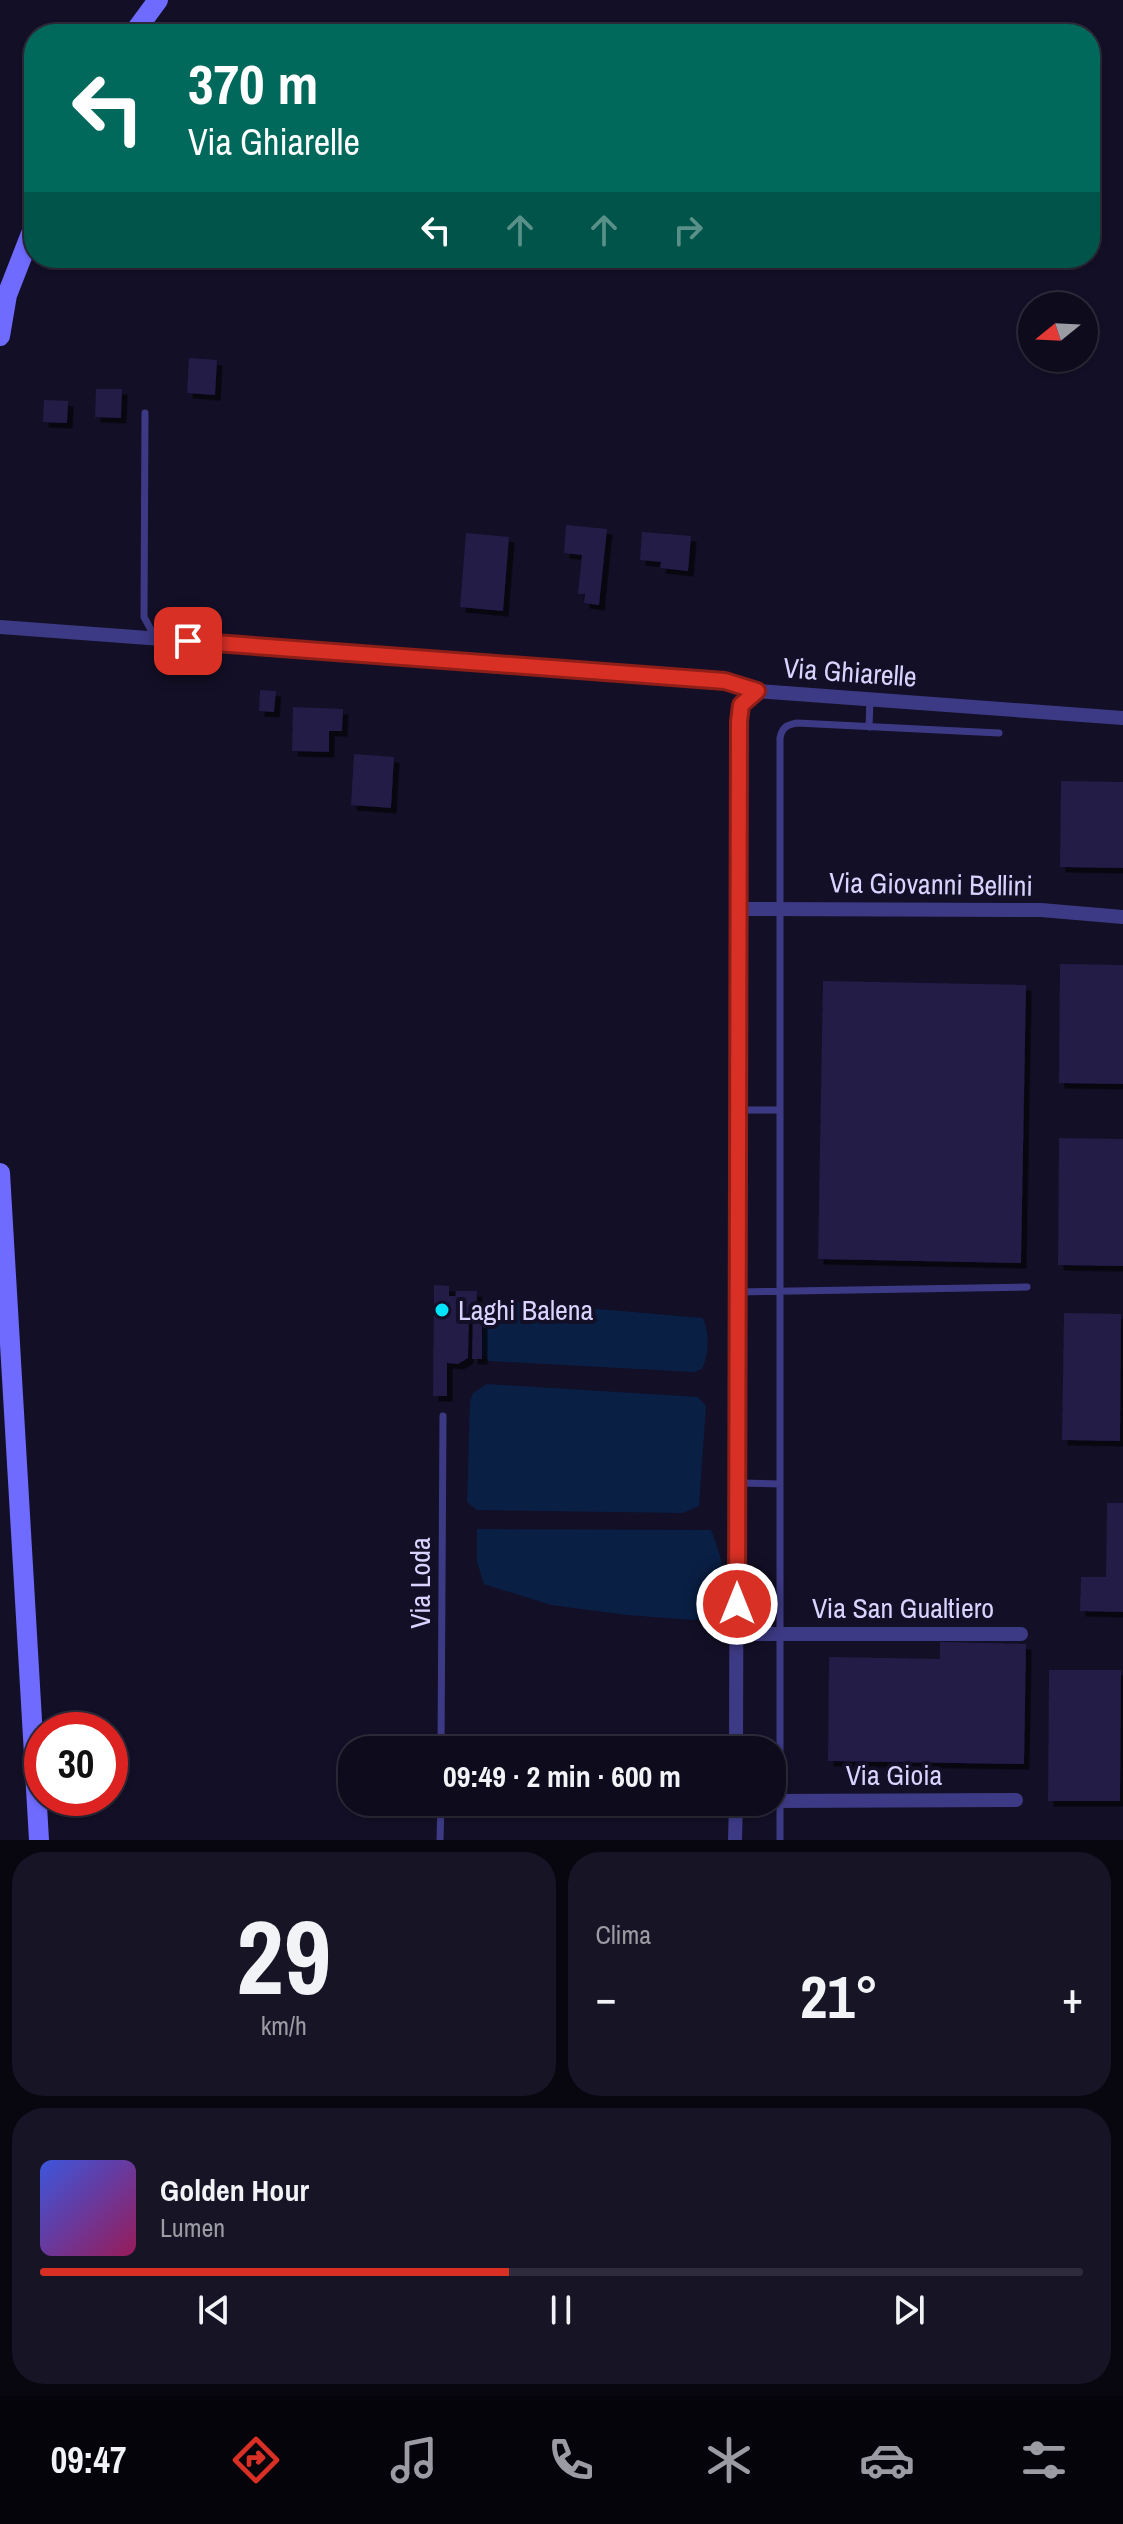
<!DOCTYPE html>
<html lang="it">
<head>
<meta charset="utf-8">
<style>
  :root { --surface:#0e0b1c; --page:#171425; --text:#f1f3f6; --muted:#9b9ba3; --line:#2e2b3b; --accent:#d93025 }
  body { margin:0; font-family:"Archivo Narrow",sans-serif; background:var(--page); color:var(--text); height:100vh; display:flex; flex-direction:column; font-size:30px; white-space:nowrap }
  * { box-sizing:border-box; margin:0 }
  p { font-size:26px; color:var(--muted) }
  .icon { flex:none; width:44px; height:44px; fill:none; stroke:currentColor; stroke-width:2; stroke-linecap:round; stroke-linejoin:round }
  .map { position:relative; height:1840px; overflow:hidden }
  .details { display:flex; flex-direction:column; gap:12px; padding:12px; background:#08060f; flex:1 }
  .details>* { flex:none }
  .banner { position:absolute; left:24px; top:24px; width:1076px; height:244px; border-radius:32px; box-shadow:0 2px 6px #0004,0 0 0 2px var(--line); background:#00695c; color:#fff; overflow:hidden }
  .needle { width:52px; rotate:252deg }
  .buttons { position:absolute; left:1018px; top:292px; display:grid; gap:16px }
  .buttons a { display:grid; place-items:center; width:80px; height:80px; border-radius:50%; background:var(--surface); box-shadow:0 2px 6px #0004,0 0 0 2px var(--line); font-size:40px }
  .speed { position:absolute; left:24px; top:1712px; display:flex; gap:16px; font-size:40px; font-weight:700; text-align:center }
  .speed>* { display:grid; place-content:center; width:104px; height:104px; border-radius:50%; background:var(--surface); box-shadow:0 2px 6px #0004,0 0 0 2px var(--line); line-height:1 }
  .speed .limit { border:12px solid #d22; background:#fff; color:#111 }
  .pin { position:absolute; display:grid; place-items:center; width:68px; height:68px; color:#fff; margin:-34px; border-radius:16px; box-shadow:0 4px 12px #0006 }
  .me { position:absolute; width:88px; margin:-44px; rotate:0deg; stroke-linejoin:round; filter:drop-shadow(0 0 6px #0008) }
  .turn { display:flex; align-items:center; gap:28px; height:168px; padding:0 32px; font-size:36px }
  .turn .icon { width:104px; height:104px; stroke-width:2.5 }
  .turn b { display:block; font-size:56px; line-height:68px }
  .lanes { display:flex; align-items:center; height:76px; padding:0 32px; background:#0003; justify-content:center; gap:40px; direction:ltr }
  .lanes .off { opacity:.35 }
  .big { font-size:60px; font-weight:800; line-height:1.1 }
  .details .tile { flex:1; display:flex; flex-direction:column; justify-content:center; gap:12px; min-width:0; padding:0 28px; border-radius:32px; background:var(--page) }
  .details .dial { align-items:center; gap:0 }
  .dial b { font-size:104px; line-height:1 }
  .song { display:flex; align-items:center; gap:24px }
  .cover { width:96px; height:96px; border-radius:12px; background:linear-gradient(135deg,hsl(230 70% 55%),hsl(330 70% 35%)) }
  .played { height:8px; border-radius:4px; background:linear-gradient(90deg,var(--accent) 45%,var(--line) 45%) }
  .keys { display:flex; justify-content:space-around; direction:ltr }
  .heat { display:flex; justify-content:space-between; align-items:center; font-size:44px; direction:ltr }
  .details .tiles { flex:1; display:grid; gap:12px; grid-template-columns:1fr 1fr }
  .tile:last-child { grid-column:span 2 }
  .trip { position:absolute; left:338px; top:1736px; width:448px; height:80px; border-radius:32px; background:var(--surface); box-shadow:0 2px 6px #0004,0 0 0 2px var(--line); font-weight:800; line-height:80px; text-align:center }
  .dock { display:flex; height:128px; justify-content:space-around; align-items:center; background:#06040b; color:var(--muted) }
  .dock .icon { width:56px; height:56px }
  .dock .current { color:var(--accent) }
  .dock b { font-size:36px; color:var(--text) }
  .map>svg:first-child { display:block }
  .water { fill:#0a1f44 }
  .building { fill:#241b47; filter:url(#shadow) }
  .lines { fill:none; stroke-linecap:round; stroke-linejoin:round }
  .lane { stroke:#3d3a85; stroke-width:7 }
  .street { stroke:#3d3a85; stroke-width:14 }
  .secondary { stroke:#6f6bff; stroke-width:20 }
  .route-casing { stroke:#8d1f18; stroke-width:20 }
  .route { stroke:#d93025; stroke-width:14 }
  .poi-dot { fill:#00e5ff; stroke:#130f26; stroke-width:3 }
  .labels { text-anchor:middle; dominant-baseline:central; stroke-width:8; stroke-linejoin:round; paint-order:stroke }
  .street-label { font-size:28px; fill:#d9d4ff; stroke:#130f26 }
  .poi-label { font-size:28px; fill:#d9d4ff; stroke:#130f26; text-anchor:start }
</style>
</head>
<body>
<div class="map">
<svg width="1123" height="1840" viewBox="0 0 1123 1840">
  <defs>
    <filter id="shadow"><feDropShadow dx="5.5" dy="5.5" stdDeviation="0" flood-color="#0009"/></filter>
  </defs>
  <rect width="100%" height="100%" fill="#130f26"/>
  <path class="water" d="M493,1300L703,1318C710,1335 709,1353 702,1369L694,1372L489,1361L482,1354L483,1312Z
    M487,1384L698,1397L706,1406L699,1506L683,1513L477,1510L467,1502L470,1402L473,1393Z
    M477,1529L711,1530C723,1559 727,1583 723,1613L694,1620L627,1615L551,1605L484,1584L477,1562Z"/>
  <path class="building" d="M189,358L217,360L215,395L187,393Z
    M96,389H122L121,418L95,417Z
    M44,400L68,401L67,423L43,422Z
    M566,525L607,529L599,605L584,603L585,594H578L582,555L564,553Z
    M642,532L691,536L688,571L660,568L661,562L640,560Z
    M466,533L509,537L503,611L460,607Z
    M260,690L276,691L274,712L259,711Z
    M293,707L343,709L342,731H329V752L292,751Z
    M354,754L394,757L391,808L351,805Z
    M1061,781L1123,782V868L1060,867Z
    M1060,964L1123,965V1084L1059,1083Z
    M823,981L1026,985L1021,1263L818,1259Z
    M1059,1138L1123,1139V1266L1058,1265Z
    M434,1285L449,1286V1296H456V1291H477L476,1313H482V1359H472L473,1313H469L468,1358L458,1364L447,1363V1396H433Z
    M1064,1313L1121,1314L1120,1441L1062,1440Z
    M1107,1503H1123V1612L1080,1611L1081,1577H1106Z
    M940,1642L1026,1644L1024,1764L828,1761L829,1657L940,1659Z
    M1049,1670H1121L1120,1801H1048Z"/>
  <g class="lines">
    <path class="lane" d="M145,413L144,617L155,637
      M869,727L870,700
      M739,1110H780
      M739,1292L1027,1287
      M738,1483L780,1484
      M441,1750L443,1416
      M440,1840L441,1802
      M780,1840V738C782,728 786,725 797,723L999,733"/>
    <path class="street" d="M0,627L725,681L757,691L1123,718
      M739,909L1041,910L1123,917
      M737,1634H1021
      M736,1750L739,721L741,705L757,691
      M772,1801L1016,1800
      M735,1840L736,1802"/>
    <path class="secondary" d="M133,34L158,0
      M0,336L7,295L34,226
      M0,1173L39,1840"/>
  </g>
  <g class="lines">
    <defs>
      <path id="route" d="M188,641L725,681L757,691L741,705L739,721L737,1604"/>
    </defs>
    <use href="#route" class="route-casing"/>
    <use href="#route" class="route"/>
  </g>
  <circle class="poi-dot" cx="442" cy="1310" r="8"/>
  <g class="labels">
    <g class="street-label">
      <text transform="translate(850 672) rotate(4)">Via Ghiarelle</text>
      <text transform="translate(931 884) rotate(1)">Via Giovanni Bellini</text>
      <text transform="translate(420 1583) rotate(-90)">Via Loda</text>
      <text x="903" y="1608">Via San Gualtiero</text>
      <text x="894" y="1775">Via Gioia</text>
    </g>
    <g class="poi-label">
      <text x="458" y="1310">Laghi Balena</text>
    </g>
  </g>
</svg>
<div class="buttons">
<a><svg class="needle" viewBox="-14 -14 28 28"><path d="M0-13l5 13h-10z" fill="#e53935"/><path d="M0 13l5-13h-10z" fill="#9b9ba3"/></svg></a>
</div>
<div class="speed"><div class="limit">30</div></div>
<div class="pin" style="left:188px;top:641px;background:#d93025"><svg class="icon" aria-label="arrive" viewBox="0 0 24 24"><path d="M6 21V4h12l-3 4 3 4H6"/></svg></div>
<svg class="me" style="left:737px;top:1604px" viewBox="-20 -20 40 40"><circle r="17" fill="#d93025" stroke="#fff" stroke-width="3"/><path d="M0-11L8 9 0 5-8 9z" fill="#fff"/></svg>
<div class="trip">09:49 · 2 min · 600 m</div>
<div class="banner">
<div class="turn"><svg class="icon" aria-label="left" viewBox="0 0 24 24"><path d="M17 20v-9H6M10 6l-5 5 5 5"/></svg><div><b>370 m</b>Via Ghiarelle</div></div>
<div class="lanes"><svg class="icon" aria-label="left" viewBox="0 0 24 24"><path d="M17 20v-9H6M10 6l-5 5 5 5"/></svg><svg class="icon off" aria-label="ahead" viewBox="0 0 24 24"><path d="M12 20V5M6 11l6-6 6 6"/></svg><svg class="icon off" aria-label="ahead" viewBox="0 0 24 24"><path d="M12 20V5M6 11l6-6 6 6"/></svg><svg class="icon off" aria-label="right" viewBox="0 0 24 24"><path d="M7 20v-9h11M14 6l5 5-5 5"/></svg></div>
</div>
</div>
<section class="details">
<div class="tiles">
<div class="tile dial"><b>29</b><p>km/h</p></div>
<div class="tile"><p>Clima</p>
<div class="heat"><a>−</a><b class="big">21°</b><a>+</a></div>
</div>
<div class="tile">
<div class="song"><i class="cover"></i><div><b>Golden Hour</b><p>Lumen</p></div></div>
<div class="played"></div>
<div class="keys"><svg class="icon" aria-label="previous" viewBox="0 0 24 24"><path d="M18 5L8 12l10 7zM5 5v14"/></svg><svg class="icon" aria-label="pause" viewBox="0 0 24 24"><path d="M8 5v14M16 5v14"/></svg><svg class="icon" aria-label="next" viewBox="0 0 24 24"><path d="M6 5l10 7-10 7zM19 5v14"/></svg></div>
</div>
</div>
</section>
<nav class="dock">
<b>09:47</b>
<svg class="icon current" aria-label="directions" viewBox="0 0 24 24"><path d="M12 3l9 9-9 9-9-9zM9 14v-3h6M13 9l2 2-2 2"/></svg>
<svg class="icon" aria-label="music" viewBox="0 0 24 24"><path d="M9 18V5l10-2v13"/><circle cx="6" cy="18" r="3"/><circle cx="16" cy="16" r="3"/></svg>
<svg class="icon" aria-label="phone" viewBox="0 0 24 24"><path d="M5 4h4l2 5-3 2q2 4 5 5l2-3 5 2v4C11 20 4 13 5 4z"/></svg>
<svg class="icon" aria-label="climate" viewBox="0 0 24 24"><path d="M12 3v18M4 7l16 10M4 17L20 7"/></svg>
<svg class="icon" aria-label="car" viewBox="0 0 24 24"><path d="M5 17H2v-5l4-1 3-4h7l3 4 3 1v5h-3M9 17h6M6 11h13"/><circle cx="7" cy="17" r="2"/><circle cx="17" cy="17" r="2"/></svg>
<svg class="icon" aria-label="filters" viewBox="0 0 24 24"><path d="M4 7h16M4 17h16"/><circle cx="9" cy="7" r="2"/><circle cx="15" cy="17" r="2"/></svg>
</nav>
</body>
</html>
